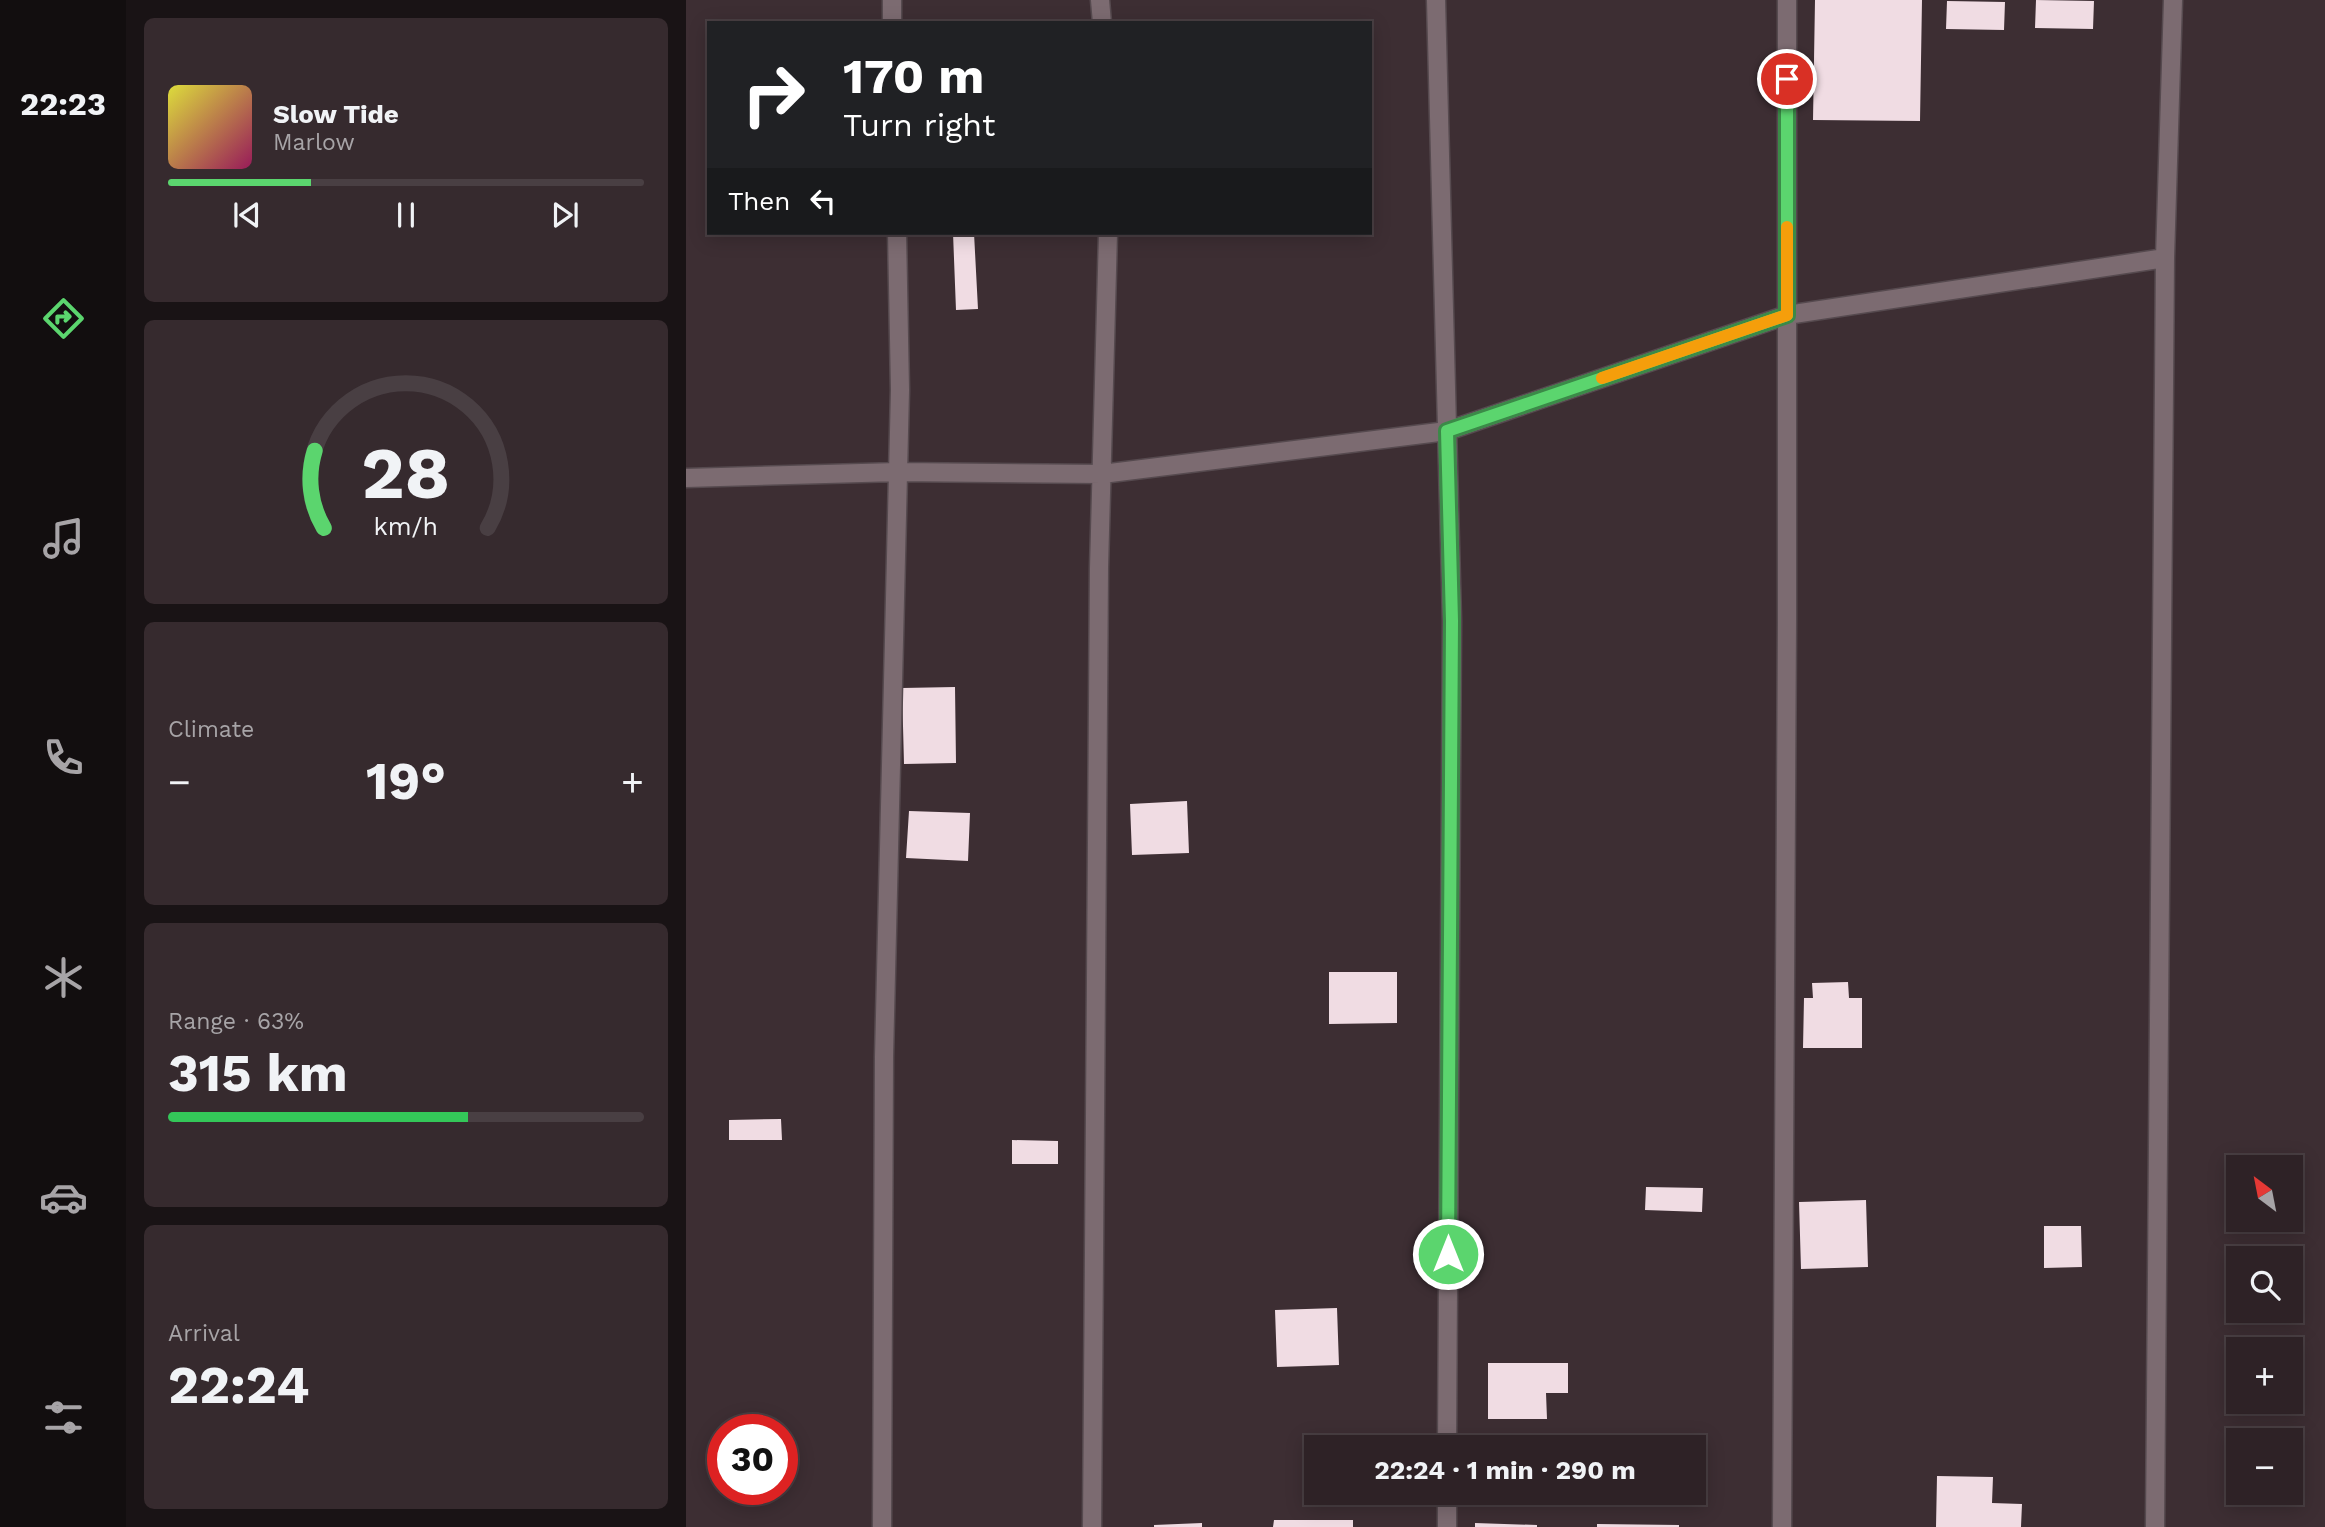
<!DOCTYPE html>
<html lang="en">
<head>
<meta charset="utf-8">
<style>
  :root { --surface:#2e2226; --page:#362a2e; --text:#f1f3f6; --muted:#a7a4a7; --line:#493f43; --accent:#5bd56e }
  body { margin:0; font-family:"Work Sans",sans-serif; background:var(--page); color:var(--text); height:100vh; display:flex; flex-direction:column; font-size:26px; white-space:nowrap }
  * { box-sizing:border-box; margin:0 }
  p { font-size:23px; color:var(--muted) }
  .icon { flex:none; width:38px; height:38px; fill:none; stroke:currentColor; stroke-width:2; stroke-linecap:round; stroke-linejoin:round }
  .map { position:relative; flex:1; overflow:hidden }
  .drawer { display:flex; flex-direction:column; gap:18px; padding:18px; background:#191315; width:560px }
  .drawer>* { flex:none }
  .hud { position:absolute; left:21px; top:21px; width:665px; height:214px; border-radius:0px; box-shadow:0 4px 18px #0003,0 0 0 2px var(--line); background:#202124; color:#fff; overflow:hidden }
  .needle { width:46px; rotate:328deg }
  .tools { position:absolute; left:1540px; top:1155px; display:grid; gap:14px }
  .tools a { display:grid; place-items:center; width:77px; height:77px; border-radius:0px; background:var(--surface); box-shadow:0 4px 18px #0003,0 0 0 2px var(--line); font-size:35px }
  .speed { position:absolute; left:21px; top:1414px; display:flex; gap:14px; font-size:35px; font-weight:700; text-align:center }
  .speed>* { display:grid; place-content:center; width:91px; height:91px; border-radius:50%; background:var(--surface); box-shadow:0 4px 18px #0003,0 0 0 2px var(--line); line-height:1 }
  .speed .limit { border:10px solid #d22; background:#fff; color:#111 }
  .pin { position:absolute; display:grid; place-items:center; width:60px; height:60px; color:#fff; margin:-30px; border:4px solid #fff; border-radius:50%; box-shadow:0 2px 7px #0007 }
  .me { position:absolute; width:77px; margin:-38px; rotate:0deg; stroke-linejoin:round; filter:drop-shadow(0 0 5px #0008) }
  .turn { display:flex; align-items:center; gap:24px; height:147px; padding:0 21px; font-size:32px }
  .turn .icon { width:91px; height:91px; stroke-width:2.5 }
  .turn b { display:block; font-size:49px; line-height:60px }
  .then { display:flex; align-items:center; height:66px; padding:0 21px; background:#0003; gap:14px; font-size:26px }
  .big { font-size:52px; font-weight:700; line-height:1.1 }
  .drawer .card { flex:1; display:flex; flex-direction:column; justify-content:center; gap:10px; min-width:0; padding:0 24px; border-radius:10px; background:var(--page) }
  .drawer .dial { align-items:center; gap:0 }
  .dial svg { height:182px; overflow:visible; fill:none; stroke:var(--line); stroke-width:7; stroke-linecap:round; text-anchor:middle }
  .dial text { fill:var(--text); stroke:none }
  .song { display:flex; align-items:center; gap:21px }
  .cover { width:84px; height:84px; border-radius:10px; background:linear-gradient(135deg,hsl(60 70% 55%),hsl(330 70% 35%)) }
  .played { height:7px; border-radius:4px; background:linear-gradient(90deg,var(--accent) 30%,var(--line) 30%) }
  .keys { display:flex; justify-content:space-around; direction:ltr }
  .heat { display:flex; justify-content:space-between; align-items:center; font-size:38px; direction:ltr }
  .charge { height:10px; border-radius:5px; background:linear-gradient(90deg,#34c759 63%,var(--line) 0) }
  .trip { position:absolute; left:618px; top:1435px; width:402px; height:70px; border-radius:0px; background:var(--surface); box-shadow:0 4px 18px #0003,0 0 0 2px var(--line); font-weight:700; line-height:70px; text-align:center }
  main { display:flex; flex:1; min-height:0 }
  .dock { display:flex; flex-direction:column; width:126px; justify-content:space-around; align-items:center; background:#120e0f; color:var(--muted) }
  .dock .icon { width:49px; height:49px }
  .dock .active { color:var(--accent) }
  .dock b { font-size:32px; color:var(--text) }
  .map>svg:first-child { display:block }
  .building { fill:#f0dce3 }
  .lines { fill:none; stroke-linecap:round; stroke-linejoin:round }
  .minor-casing { stroke:#564a4f; stroke-width:21 }
  .minor { stroke:#7c6b71; stroke-width:18 }
  .route-casing { stroke:#3b8a48; stroke-width:18 }
  .route { stroke:#5bd56e; stroke-width:12 }
  .slow { stroke:#f59e0b; stroke-width:12 }
</style>
</head>
<body>
<main>
<nav class="dock">
<b>22:23</b>
<svg class="icon active" aria-label="directions" viewBox="0 0 24 24"><path d="M12 3l9 9-9 9-9-9zM9 14v-3h6M13 9l2 2-2 2"/></svg>
<svg class="icon" aria-label="music" viewBox="0 0 24 24"><path d="M9 18V5l10-2v13"/><circle cx="6" cy="18" r="3"/><circle cx="16" cy="16" r="3"/></svg>
<svg class="icon" aria-label="phone" viewBox="0 0 24 24"><path d="M5 4h4l2 5-3 2q2 4 5 5l2-3 5 2v4C11 20 4 13 5 4z"/></svg>
<svg class="icon" aria-label="climate" viewBox="0 0 24 24"><path d="M12 3v18M4 7l16 10M4 17L20 7"/></svg>
<svg class="icon" aria-label="car" viewBox="0 0 24 24"><path d="M5 17H2v-5l4-1 3-4h7l3 4 3 1v5h-3M9 17h6M6 11h13"/><circle cx="7" cy="17" r="2"/><circle cx="17" cy="17" r="2"/></svg>
<svg class="icon" aria-label="filters" viewBox="0 0 24 24"><path d="M4 7h16M4 17h16"/><circle cx="9" cy="7" r="2"/><circle cx="15" cy="17" r="2"/></svg>
</nav>
<section class="drawer">
<div class="card">
<div class="song"><i class="cover"></i><div><b>Slow Tide</b><p>Marlow</p></div></div>
<div class="played"></div>
<div class="keys"><svg class="icon" aria-label="previous" viewBox="0 0 24 24"><path d="M18 5L8 12l10 7zM5 5v14"/></svg><svg class="icon" aria-label="pause" viewBox="0 0 24 24"><path d="M8 5v14M16 5v14"/></svg><svg class="icon" aria-label="next" viewBox="0 0 24 24"><path d="M6 5l10 7-10 7zM19 5v14"/></svg></div>
</div>
<div class="card dial"><svg viewBox="0 0 100 80">
<path d="M14 69A42 42 0 1 1 86 69"/>
<path d="M14 69A42 42 0 0 1 10 35" stroke="#5bd56e"/>
<text x="50" y="56" font-size="32" font-weight="700">28</text>
<text x="50" y="72" font-size="11">km/h</text>
</svg></div>
<div class="card"><p>Climate</p>
<div class="heat"><a>−</a><b class="big">19°</b><a>+</a></div>
</div>
<div class="card"><p>Range · 63%</p><b class="big">315 km</b><div class="charge"></div></div>
<div class="card"><p>Arrival</p><b class="big">22:24</b></div>
</section>
<div class="map">
<svg width="1639" height="1527" viewBox="0 0 1639 1527">
  <rect width="100%" height="100%" fill="#3d2e33"/>
  <path class="building" d="M1129,0H1236L1234,121L1127,120Z
    M1350,0L1408,1L1407,29L1349,28Z
    M1261,1L1319,2L1318,30L1260,29Z
    M267,233H288L292,309L270,310Z
    M269,687L270,763L218,764L216,688Z
    M501,801L503,853L446,855L444,804Z
    M223,811L284,813L282,861L220,858Z
    M643,972H711V1023L643,1024Z
    M1162,982L1163,998H1176V1048H1117L1118,998H1127L1126,983Z
    M95,1119L96,1140H43V1120Z
    M326,1140L372,1141V1164H326Z
    M960,1187L1017,1188L1016,1212L959,1210Z
    M1180,1200L1182,1267L1115,1269L1113,1202Z
    M1358,1226H1395L1396,1267L1358,1268Z
    M651,1308L653,1365L591,1367L589,1310Z
    M802,1363H882V1393H860L861,1419H802Z
    M1251,1476L1307,1477L1306,1503L1336,1504L1335,1527H1250Z
    M588,1520H667V1527H587Z
    M516,1523V1527H468V1525Z
    M789,1523L851,1525V1527H789Z
    M911,1524L993,1525V1527H911Z"/>
  <g class="lines">
    <defs>
      <path id="minor" d="M206,0V23
        M414,0L416,23
        M750,0L766,621L761,1447
        M0,478L212,472L416,474L761,431L1101,315L1479,258
        M196,1527L198,1057L214,390L211,233
        M406,1527L413,568L422,233
        M761,1527V1493
        M1096,1527L1101,620V0
        M1469,1527L1479,258L1487,0"/>
    </defs>
    <use href="#minor" class="minor-casing"/>
    <use href="#minor" class="minor"/>
  </g>
  <g class="lines">
    <defs>
      <path id="route" d="M762,1254L766,621L761,431L1101,315V79"/>
    </defs>
    <use href="#route" class="route-casing"/>
    <use href="#route" class="route"/>
    <path class="slow" d="M916,378L1101,315V227"/>
  </g>
</svg>
<div class="tools">
<a><svg class="needle" viewBox="-14 -14 28 28"><path d="M0-13l5 13h-10z" fill="#e53935"/><path d="M0 13l5-13h-10z" fill="#a7a4a7"/></svg></a>
<a><svg class="icon" aria-label="search" viewBox="0 0 24 24"><circle cx="10" cy="10" r="6"/><path d="M15 15l6 6"/></svg></a>
<a>+</a>
<a>−</a>
</div>
<div class="speed"><div class="limit">30</div></div>
<div class="pin" style="left:1101px;top:79px;background:#d93025"><svg class="icon" aria-label="arrive" viewBox="0 0 24 24"><path d="M6 21V4h12l-3 4 3 4H6"/></svg></div>
<svg class="me" style="left:762px;top:1254px" viewBox="-20 -20 40 40"><circle r="17" fill="#5bd56e" stroke="#fff" stroke-width="3"/><path d="M0-11L8 9 0 5-8 9z" fill="#fff"/></svg>
<div class="trip">22:24 · 1 min · 290 m</div>
<div class="hud">
<div class="turn"><svg class="icon" aria-label="right" viewBox="0 0 24 24"><path d="M7 20v-9h11M14 6l5 5-5 5"/></svg><div><b>170 m</b>Turn right</div></div>
<div class="then">Then<svg class="icon" aria-label="left" viewBox="0 0 24 24"><path d="M17 20v-9H6M10 6l-5 5 5 5"/></svg></div>
</div>
</div>
</main>
</body>
</html>
